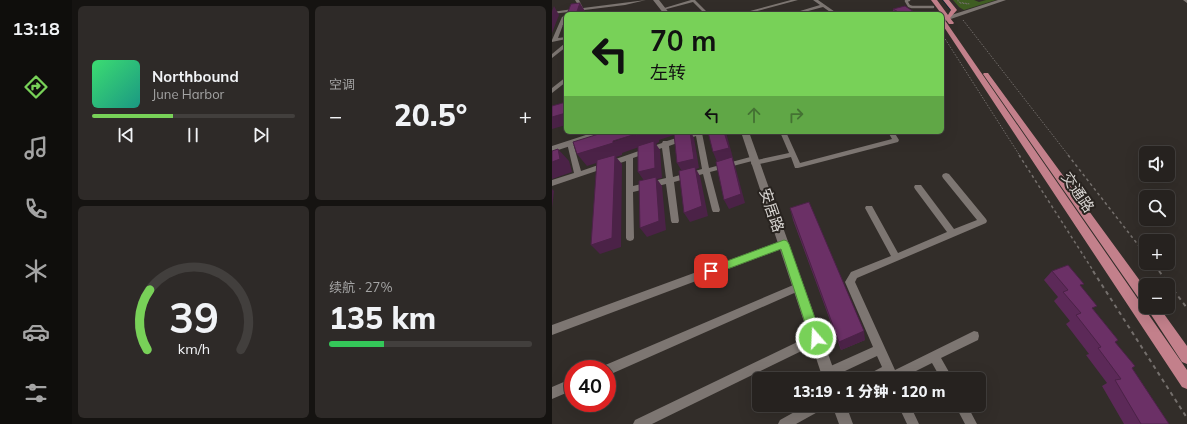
<!DOCTYPE html>
<html lang="zh">
<head>
<meta charset="utf-8">
<style>
  :root { --surface:#26221f; --page:#2e2a28; --text:#f1f3f6; --muted:#a4a4a4; --line:#423f3d; --accent:#78d158 }
  body { margin:0; font-family:Mulish,"Noto Sans SC",sans-serif; background:var(--page); color:var(--text); height:100vh; display:flex; flex-direction:column; font-size:15px; white-space:nowrap }
  * { box-sizing:border-box; margin:0 }
  p { font-size:13px; color:var(--muted) }
  .icon { flex:none; width:22px; height:22px; fill:none; stroke:currentColor; stroke-width:2; stroke-linecap:round; stroke-linejoin:round }
  .map { position:relative; flex:1; overflow:hidden }
  .sheet { display:flex; flex-direction:column; gap:6px; padding:6px; background:#151311; width:480px }
  .sheet>* { flex:none }
  .guide { position:absolute; left:12px; top:12px; width:380px; height:122px; border-radius:6px; box-shadow:0 4px 16px #0002,0 0 0 1px var(--line); background:#78d158; color:#111; overflow:hidden }
  .buttons { position:absolute; left:587px; top:146px; display:grid; gap:8px }
  .buttons a { display:grid; place-items:center; width:36px; height:36px; border-radius:6px; background:var(--surface); box-shadow:0 4px 16px #0002,0 0 0 1px var(--line); font-size:20px }
  .speed { position:absolute; left:12px; top:360px; display:flex; gap:8px; font-size:20px; font-weight:700; text-align:center }
  .speed>* { display:grid; place-content:center; width:52px; height:52px; border-radius:50%; background:var(--surface); box-shadow:0 4px 16px #0002,0 0 0 1px var(--line); line-height:1 }
  .speed .limit { border:6px solid #d22; background:#fff; color:#111 }
  .pin { position:absolute; display:grid; place-items:center; width:34px; height:34px; color:#fff; margin:-17px; border-radius:8px; box-shadow:0 2px 6px #0006 }
  .me { position:absolute; width:44px; margin:-22px; rotate:341deg; stroke-linejoin:round; filter:drop-shadow(0 0 3px #0008) }
  .turn { display:flex; align-items:center; gap:14px; height:84px; padding:0 20px; font-size:18px }
  .turn .icon { width:52px; height:52px; stroke-width:2.5 }
  .turn b { display:block; font-size:28px; line-height:34px }
  .lanes { display:flex; align-items:center; height:38px; padding:0 20px; background:#0003; justify-content:center; gap:20px; direction:ltr }
  .lanes .off { opacity:.35 }
  .big { font-size:30px; font-weight:800; line-height:1.1 }
  .sheet .card { flex:1; display:flex; flex-direction:column; justify-content:center; gap:6px; min-width:0; padding:0 14px; border-radius:6px; background:var(--page) }
  .sheet .dial { align-items:center; gap:0 }
  .dial svg { height:104px; overflow:visible; fill:none; stroke:var(--line); stroke-width:7; stroke-linecap:round; text-anchor:middle }
  .dial text { fill:var(--text); stroke:none }
  .song { display:flex; align-items:center; gap:12px }
  .cover { width:48px; height:48px; border-radius:6px; background:linear-gradient(135deg,hsl(140 70% 55%),hsl(170 70% 35%)) }
  .played { height:4px; border-radius:2px; background:linear-gradient(90deg,var(--accent) 40%,var(--line) 40%) }
  .keys { display:flex; justify-content:space-around; direction:ltr }
  .heat { display:flex; justify-content:space-between; align-items:center; font-size:22px; direction:ltr }
  .charge { height:6px; border-radius:3px; background:linear-gradient(90deg,#34c759 27%,var(--line) 0) }
  .sheet .tiles { flex:1; display:grid; gap:6px; grid-template-columns:repeat(2,1fr) }
  .trip { position:absolute; left:200px; top:372px; width:234px; height:40px; border-radius:6px; background:var(--surface); box-shadow:0 4px 16px #0002,0 0 0 1px var(--line); font-weight:800; line-height:40px; text-align:center }
  main { display:flex; flex:1; min-height:0 }
  .dock { display:flex; flex-direction:column; width:72px; justify-content:space-around; align-items:center; background:#0f0e0c; color:var(--muted) }
  .dock .icon { width:28px; height:28px }
  .dock .active { color:var(--accent) }
  .dock b { font-size:18px; color:var(--text) }
  .map>svg:first-child { display:block }
  .green { fill:#3f5d22 }
  .lines { fill:none; stroke-linecap:round; stroke-linejoin:round }
  .stream { stroke:#062130; stroke-width:1.5 }
  .path-far2 { stroke:#746f6c; stroke-width:1; stroke-dasharray:1.5 1.5; stroke-linecap:butt }
  .path-far1 { stroke:#746f6c; stroke-width:1.5; stroke-dasharray:3 3; stroke-linecap:butt }
  .path { stroke:#746f6c; stroke-width:2; stroke-dasharray:4 4; stroke-linecap:butt }
  .lane { stroke:#7d7672; stroke-width:2.5 }
  .street { fill:#7d7672; fill-rule:evenodd }
  .secondary { fill:#7d7672; fill-rule:evenodd }
  .primary { fill:#c3808b; fill-rule:evenodd }
  .wall { fill:#5c2958 }
  .shaded-wall { fill:#4b2247 }
  .building { fill:#6b3066; stroke:#4b2247 }
  .route { fill:#78d158; stroke:#4e8839 }
  .labels { text-anchor:middle; dominant-baseline:central; stroke-width:4; stroke-linejoin:round; paint-order:stroke }
  .street-label { font-size:15px; fill:#d7d4d1; stroke:#28231f }
</style>
</head>
<body>
<main>
<nav class="dock">
<b>13:18</b>
<svg class="icon active" aria-label="directions" viewBox="0 0 24 24"><path d="M12 3l9 9-9 9-9-9zM9 14v-3h6M13 9l2 2-2 2"/></svg>
<svg class="icon" aria-label="music" viewBox="0 0 24 24"><path d="M9 18V5l10-2v13"/><circle cx="6" cy="18" r="3"/><circle cx="16" cy="16" r="3"/></svg>
<svg class="icon" aria-label="phone" viewBox="0 0 24 24"><path d="M5 4h4l2 5-3 2q2 4 5 5l2-3 5 2v4C11 20 4 13 5 4z"/></svg>
<svg class="icon" aria-label="climate" viewBox="0 0 24 24"><path d="M12 3v18M4 7l16 10M4 17L20 7"/></svg>
<svg class="icon" aria-label="car" viewBox="0 0 24 24"><path d="M5 17H2v-5l4-1 3-4h7l3 4 3 1v5h-3M9 17h6M6 11h13"/><circle cx="7" cy="17" r="2"/><circle cx="17" cy="17" r="2"/></svg>
<svg class="icon" aria-label="filters" viewBox="0 0 24 24"><path d="M4 7h16M4 17h16"/><circle cx="9" cy="7" r="2"/><circle cx="15" cy="17" r="2"/></svg>
</nav>
<section class="sheet">
<div class="tiles">
<div class="card">
<div class="song"><i class="cover"></i><div><b>Northbound</b><p>June Harbor</p></div></div>
<div class="played"></div>
<div class="keys"><svg class="icon" aria-label="previous" viewBox="0 0 24 24"><path d="M18 5L8 12l10 7zM5 5v14"/></svg><svg class="icon" aria-label="pause" viewBox="0 0 24 24"><path d="M8 5v14M16 5v14"/></svg><svg class="icon" aria-label="next" viewBox="0 0 24 24"><path d="M6 5l10 7-10 7zM19 5v14"/></svg></div>
</div>
<div class="card"><p>空调</p>
<div class="heat"><a>−</a><b class="big">20.5°</b><a>+</a></div>
</div>
<div class="card dial"><svg viewBox="0 0 100 80">
<path d="M14 69A42 42 0 1 1 86 69"/>
<path d="M14 69A42 42 0 0 1 16 23" stroke="#78d158"/>
<text x="50" y="56" font-size="32" font-weight="700">39</text>
<text x="50" y="72" font-size="11">km/h</text>
</svg></div>
<div class="card"><p>续航 · 27%</p><b class="big">135 km</b><div class="charge"></div></div>
</div>
</section>
<div class="map">
<svg width="635" height="424" viewBox="0 0 635 424">
  <rect width="100%" height="100%" fill="#322d29"/>
  <path class="green" d="M401,0H422L427,2L434,0H444L412,10L407,7Z"/>
  <g class="lines">
    <path class="stream" d="M391,0L399,10"/>
    <path class="path-far2" d="M406,0V2L418,4
      M408,3L416,4
      M411,20L517,156
      M390,34L468,156"/>
    <path class="path-far1" d="M467,155L542,272
      M516,155L594,255
      M600,263L607,272"/>
    <path class="path" d="M541,271L635,418
      M607,271L635,308"/>
    <path class="lane" d="M357,0L354,1L357,6L360,7H381"/>
    <path class="street" d="M23,0H27L31,8L94,0L73,5L0,14V12L28,8Z
      M139,0H143L157,14H153L141,2L111,10L109,9Z
      M239,0H246L194,14H187Z
      M261,0H266L286,14H281L271,7L245,14H238L268,5Z
      M631,0H635V3Z
      M12,16L14,17L6,38L14,37V39L0,42V40L10,17Z
      M12,44H14V47L0,58V54Z
      M14,77V82L0,93V88Z
      M143,132L150,133L157,168L202,156L205,158L204,160L158,172L168,210L167,212H161L160,210L151,174L122,182L127,221L126,223H120L119,221L114,184L81,192L82,238L81,240L78,241L75,240L74,238V161L0,186V180L22,173L15,143L16,141H18L21,143L29,171L110,143L111,141H115ZM144,136L150,169L121,177L117,146ZM110,148L114,178L81,186V158Z
      M228,132H234L248,163L340,139L336,132H342L347,140L346,142L246,168H243L239,157L203,165H200L199,163L200,161L237,153Z
      M394,173L397,174L434,219L435,221L434,223L305,278L303,282L343,370L422,331L426,332L427,336L426,340L389,358L401,379H389L380,363L348,379H335L334,377L331,379H313L315,375L330,367L325,356L276,379L272,377L270,373L272,369L321,347L293,282L299,272L339,256L313,208L314,206H320L346,253L395,232L363,189L362,187L363,185H369L402,229L425,220L391,178L390,176L391,174Z
      M232,240L235,241L236,244L235,247L0,335V325Z
      M246,283L249,284L251,287L249,290L59,374L55,375V369H50L51,366Z
      M264,333L268,334L269,338L268,342L100,424H81L83,420Z
      M21,378V390L0,399V387Z
      M255,405H273L271,409L244,424H226L228,420Z
      M346,405H358L367,424H355Z
      M403,405H415L425,424H413Z"/>
    <path class="secondary" d="M101,0H107L118,14H112Z
      M446,0H454L390,22V18Z
      M43,132H56L55,134L0,152V146Z
      M189,132H197L285,379H271Z
      M280,405H294L301,424H287Z"/>
    <path class="primary" d="M379,0H385L396,15L399,10L391,0H397L405,10L398,18L402,23L401,24H397Z
      M390,18L392,19L635,370V389L630,387L390,24Z
      M432,73H436L594,289V305L590,303L431,74Z
      M594,307H607L635,346V364L630,362Z"/>
  </g>
  <path class="wall" d="M341,9L365,14H341Z
    M238,208L313,340L289,350L241,220Z
    M500,271L529,287L541,309L566,340L563,342L617,424H572L550,386L555,383L534,355L537,354L514,324L518,321L502,301L506,297L492,280Z"/>
  <path class="shaded-wall" d="M28,3L33,11L32,14H24Z
    M2,6L7,15L0,33V11Z
    M14,25V30L11,26Z
    M14,113V125L0,129V117Z
    M96,132H139L142,138L147,168L144,169L148,176L156,216L138,222L132,213L131,173L125,163V134L107,140V142L104,144L108,150L110,178L105,179L110,186L114,230L95,237L88,228L93,182L86,172L90,146L70,153V155L64,157L70,164L69,247L48,254L39,245L63,157L35,166L25,154L84,134Z
    M172,132H174L193,203L177,209L172,200L166,164L161,152Z
    M6,149L17,161L20,172L0,179V162Z
    M0,189L2,191L0,208Z
    M312,331L313,340L289,350L287,342Z"/>
  <path class="building" d="M28,3L24,14H15L19,4Z
    M353,6L365,14H350L341,9Z
    M14,18V25L11,26Z
    M14,102V113L0,117V106Z
    M53,132H96L84,136V134L61,141V143L25,154L21,142Z
    M129,132H138L142,159L125,163L122,134Z
    M156,132H172L177,148L161,152Z
    M102,141L103,168L86,172V146Z
    M6,149L8,159L0,162V151Z
    M63,155L60,238L39,245L45,160Z
    M180,157L189,194L172,200L164,162Z
    M143,167L150,206L132,213L127,171Z
    M104,177L107,221L88,228L87,181Z
    M257,202L312,331L287,342L238,208Z
    M516,265L532,284L528,285L545,306L540,308L566,340L563,342L583,366L580,368L617,424H589L563,380L569,379L546,348L549,347L524,315L529,313L511,292L516,290L500,271Z"/>
  <path class="route" d="M232,240L235,241L237,244L270,338L268,342L264,343L260,342L258,338L229,249L159,275L156,274L154,271L156,268Z"/>
  <g class="labels">
    <g class="street-label">
      <text transform="translate(526 192) rotate(56)">交通路</text>
      <text transform="translate(220 210) rotate(71)">安居路</text>
    </g>
  </g>
</svg>
<div class="buttons">
<a><svg class="icon" aria-label="sound" viewBox="0 0 24 24"><path d="M4 9h4l5-4v14l-5-4H4zM17 9q2 3 0 6"/></svg></a>
<a><svg class="icon" aria-label="search" viewBox="0 0 24 24"><circle cx="10" cy="10" r="6"/><path d="M15 15l6 6"/></svg></a>
<a>+</a>
<a>−</a>
</div>
<div class="speed"><div class="limit">40</div></div>
<div class="pin" style="left:159px;top:271px;background:#d93025"><svg class="icon" aria-label="arrive" viewBox="0 0 24 24"><path d="M6 21V4h12l-3 4 3 4H6"/></svg></div>
<svg class="me" style="left:264px;top:338px" viewBox="-20 -20 40 40"><circle r="17" fill="#78d158" stroke="#fff" stroke-width="3"/><path d="M0-11L8 9 0 5-8 9z" fill="#fff"/></svg>
<div class="trip">13:19 · 1 分钟 · 120 m</div>
<div class="guide">
<div class="turn"><svg class="icon" aria-label="left" viewBox="0 0 24 24"><path d="M17 20v-9H6M10 6l-5 5 5 5"/></svg><div><b>70 m</b>左转</div></div>
<div class="lanes"><svg class="icon" aria-label="left" viewBox="0 0 24 24"><path d="M17 20v-9H6M10 6l-5 5 5 5"/></svg><svg class="icon off" aria-label="ahead" viewBox="0 0 24 24"><path d="M12 20V5M6 11l6-6 6 6"/></svg><svg class="icon off" aria-label="right" viewBox="0 0 24 24"><path d="M7 20v-9h11M14 6l5 5-5 5"/></svg></div>
</div>
</div>
</main>
</body>
</html>
